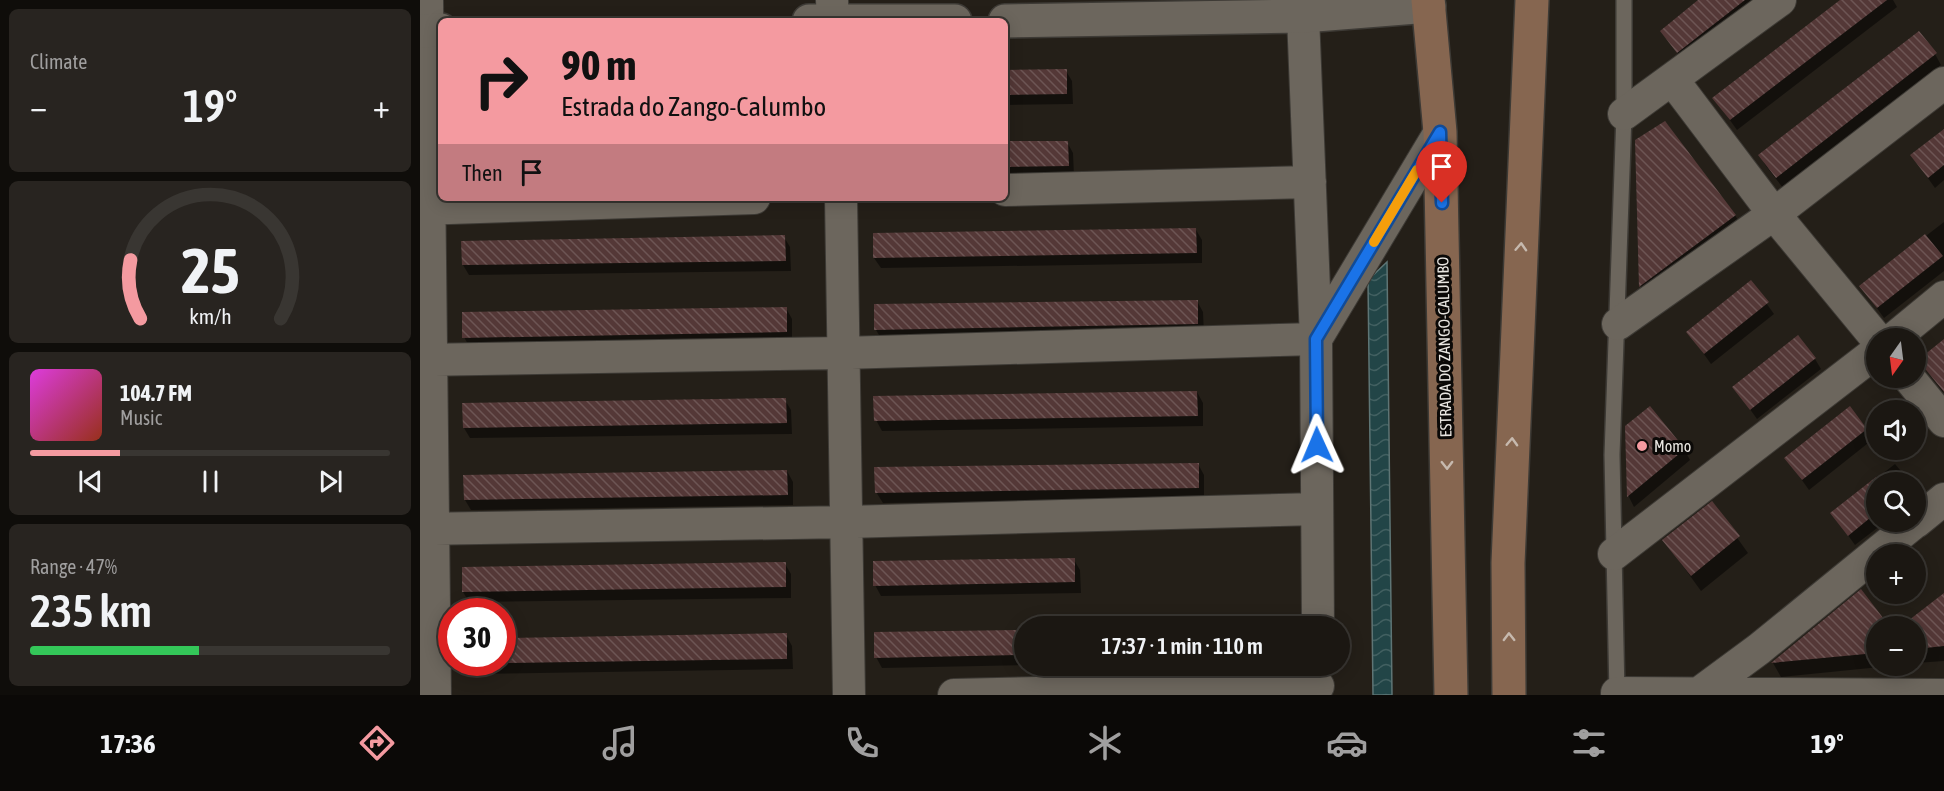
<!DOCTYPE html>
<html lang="en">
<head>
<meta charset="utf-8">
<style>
  :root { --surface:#1b1712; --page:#282420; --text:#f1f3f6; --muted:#a09f9f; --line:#393632; --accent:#f49aa0 }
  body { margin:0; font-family:"Asap Condensed",sans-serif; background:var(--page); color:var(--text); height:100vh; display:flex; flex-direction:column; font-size:22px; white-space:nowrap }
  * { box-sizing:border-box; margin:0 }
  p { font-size:20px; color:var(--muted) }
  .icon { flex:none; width:33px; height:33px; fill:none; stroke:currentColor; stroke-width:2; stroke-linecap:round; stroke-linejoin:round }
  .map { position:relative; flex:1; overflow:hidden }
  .side { display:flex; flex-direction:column; gap:9px; padding:9px; background:#0f0d0a; width:420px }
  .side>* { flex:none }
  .banner { position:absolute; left:18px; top:18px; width:570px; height:183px; border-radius:9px; box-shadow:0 3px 15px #0003,0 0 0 2px var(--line); background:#f49aa0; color:#111; overflow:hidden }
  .needle { width:39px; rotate:194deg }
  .tools { position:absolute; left:1446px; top:328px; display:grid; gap:12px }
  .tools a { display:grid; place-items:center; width:60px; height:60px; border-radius:50%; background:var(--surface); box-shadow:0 3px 15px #0003,0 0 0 2px var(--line); font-size:30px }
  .speed { position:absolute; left:18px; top:598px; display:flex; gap:12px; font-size:30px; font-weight:700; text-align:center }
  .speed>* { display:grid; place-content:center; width:78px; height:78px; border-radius:50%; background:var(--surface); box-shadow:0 3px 15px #0003,0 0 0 2px var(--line); line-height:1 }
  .speed .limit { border:9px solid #d22; background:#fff; color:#111 }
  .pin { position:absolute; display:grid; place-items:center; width:51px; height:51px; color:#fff; margin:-62px -26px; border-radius:50% 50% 50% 0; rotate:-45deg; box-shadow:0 0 6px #0007 }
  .pin .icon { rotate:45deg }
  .me { position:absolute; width:66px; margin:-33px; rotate:359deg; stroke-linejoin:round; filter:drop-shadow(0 0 4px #0008) }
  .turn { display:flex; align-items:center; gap:21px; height:126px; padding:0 24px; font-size:27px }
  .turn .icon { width:78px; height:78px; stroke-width:2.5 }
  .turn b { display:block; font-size:42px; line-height:51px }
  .then { display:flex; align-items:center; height:57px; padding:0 24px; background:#0003; gap:12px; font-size:22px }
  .big { font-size:45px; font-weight:600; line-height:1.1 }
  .side .card { flex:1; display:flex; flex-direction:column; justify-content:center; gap:9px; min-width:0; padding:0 21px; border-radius:9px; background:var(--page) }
  .side .dial { align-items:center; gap:0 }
  .dial svg { height:156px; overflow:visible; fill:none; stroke:var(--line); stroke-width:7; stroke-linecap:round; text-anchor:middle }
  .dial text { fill:var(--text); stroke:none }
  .song { display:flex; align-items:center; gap:18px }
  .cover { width:72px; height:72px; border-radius:9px; background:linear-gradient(135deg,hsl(300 70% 55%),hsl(10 70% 35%)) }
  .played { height:6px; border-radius:3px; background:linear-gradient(90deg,var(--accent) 25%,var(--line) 25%) }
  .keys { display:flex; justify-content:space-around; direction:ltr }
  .heat { display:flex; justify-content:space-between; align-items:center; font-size:33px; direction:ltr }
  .charge { height:9px; border-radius:4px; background:linear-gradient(90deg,#34c759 47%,var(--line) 0) }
  .trip { position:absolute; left:594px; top:616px; width:336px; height:60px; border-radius:30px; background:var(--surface); box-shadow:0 3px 15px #0003,0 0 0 2px var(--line); font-weight:600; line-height:60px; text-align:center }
  .dock { display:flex; height:96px; justify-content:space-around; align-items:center; background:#0b0907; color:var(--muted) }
  .dock .icon { width:42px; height:42px }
  .dock .on { color:var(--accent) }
  .dock b { font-size:27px; color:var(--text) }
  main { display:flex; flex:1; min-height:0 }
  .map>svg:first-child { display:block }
  .water { fill:url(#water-waves); stroke:#5e7575; stroke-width:1.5 }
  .shadow { fill:#0007 }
  .building { fill:url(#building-back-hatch) }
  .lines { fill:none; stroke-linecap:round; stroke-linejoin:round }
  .service-casing { stroke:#3d3a35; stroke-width:18 }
  .minor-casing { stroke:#3d3a35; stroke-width:34 }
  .tertiary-casing { stroke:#3d3a35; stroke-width:36 }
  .secondary-casing { stroke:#3d3a35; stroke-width:36 }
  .service { stroke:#6c665d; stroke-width:15 }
  .minor { stroke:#6c665d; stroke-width:32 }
  .tertiary { stroke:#6c665d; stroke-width:33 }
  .secondary { stroke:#866650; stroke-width:33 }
  .oneway { stroke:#c6b9ae }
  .route-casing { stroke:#114b97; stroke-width:15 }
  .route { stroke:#1a73e8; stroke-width:10 }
  .slow { stroke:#f59e0b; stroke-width:10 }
  .poi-dot { fill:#f49aa0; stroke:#0b0907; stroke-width:2 }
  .labels { text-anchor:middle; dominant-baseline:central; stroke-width:6; stroke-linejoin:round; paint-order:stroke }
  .street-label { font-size:16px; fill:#e9e6e1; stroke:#0b0907 }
  .poi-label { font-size:16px; fill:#e9e6e1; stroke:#0b0907; text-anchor:start }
</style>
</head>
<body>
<main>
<section class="side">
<div class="card"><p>Climate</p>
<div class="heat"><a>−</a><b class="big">19°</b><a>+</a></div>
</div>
<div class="card dial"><svg viewBox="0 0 100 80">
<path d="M14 69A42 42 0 1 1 86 69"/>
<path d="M14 69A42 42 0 0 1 9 39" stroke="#f49aa0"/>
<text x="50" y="56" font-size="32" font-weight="700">25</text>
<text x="50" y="72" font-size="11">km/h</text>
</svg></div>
<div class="card">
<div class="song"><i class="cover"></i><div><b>104.7 FM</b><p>Music</p></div></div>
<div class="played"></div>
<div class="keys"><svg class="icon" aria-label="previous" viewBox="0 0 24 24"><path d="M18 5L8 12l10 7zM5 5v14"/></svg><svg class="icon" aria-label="pause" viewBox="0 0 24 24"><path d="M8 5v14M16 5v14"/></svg><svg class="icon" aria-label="next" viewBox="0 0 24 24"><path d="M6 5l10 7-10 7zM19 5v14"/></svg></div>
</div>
<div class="card"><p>Range · 47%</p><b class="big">235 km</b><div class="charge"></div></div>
</section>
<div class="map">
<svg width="1524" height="695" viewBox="0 0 1524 695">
  <defs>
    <pattern id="water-waves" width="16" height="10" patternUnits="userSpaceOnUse" patternTransform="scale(1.5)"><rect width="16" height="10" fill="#224547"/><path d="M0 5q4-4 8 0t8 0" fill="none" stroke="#426061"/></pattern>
    <pattern id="building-back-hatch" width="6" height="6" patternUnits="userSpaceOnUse" patternTransform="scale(1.5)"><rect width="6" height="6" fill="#543837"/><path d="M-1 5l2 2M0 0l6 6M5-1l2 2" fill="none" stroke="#6d5554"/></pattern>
  </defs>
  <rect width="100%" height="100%" fill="#241f18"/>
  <path class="water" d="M967,262L972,695H953L948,280Z"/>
  <path class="shadow" d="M1281,0H1345L1264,62L1241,31Z
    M1422,0H1473L1477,7L1317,130L1294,98Z
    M1515,54L1521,65L1363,188L1346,166L1340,156Z
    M585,71H646L652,81L653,104L585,105Z
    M1524,130V180L1515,188L1492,156Z
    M1216,141L1315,215L1324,231L1229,302L1221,287Z
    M647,142L653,153L654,176L585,177V143Z
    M1524,222V271L1464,318L1441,286Z
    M776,230L782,240V263L461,268L454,258Z
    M364,237L370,247L371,271L49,275L43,265Z
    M1331,282L1354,314L1291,364L1268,332Z
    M777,301L783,312L784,335L462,340L456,330Z
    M366,308L372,319V343L50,348L44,337Z
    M1524,341V391L1523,392L1500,360Z
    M1395,359L1401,369L1337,419L1314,387Z
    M777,392L783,403V426L462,431L456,420Z
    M365,400L371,410L372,434L50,438L44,428Z
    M1206,427L1264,449L1270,460L1214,507L1209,497Z
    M1446,429L1452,440L1389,490L1366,458Z
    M778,464L784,475V498L463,503L456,492Z
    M1475,464L1491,483H1456V522H1465L1435,545L1412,513Z
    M367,471L373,482V505L51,510L45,500Z
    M1292,503L1328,553L1281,591L1244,540Z
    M654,560L660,570L661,593L461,596L455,585Z
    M365,564L371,574V598L49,602L43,592Z
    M1441,591L1468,627H1456V666H1470L1361,677L1353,663Z
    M1524,594V661L1496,663V627H1482Z
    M604,631V665L462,668L456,657V633Z
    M366,635L372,646L373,669L50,674L44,664L82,663V639Z"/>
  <path class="building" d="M1278,0H1325L1257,53L1240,31Z
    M1420,0H1467L1310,120L1292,98Z
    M1499,31L1517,53L1356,178L1338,155Z
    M647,69V94L585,95V70Z
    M1245,121L1316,215L1219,287L1215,140Z
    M1524,129V165L1508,178L1490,155Z
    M585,141H648L649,166L585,167Z
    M776,228L777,253L453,258V233Z
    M1505,234L1523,256L1457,308L1439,286Z
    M365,235L366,261L42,265L41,241Z
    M1331,280L1349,302L1284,354L1266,332Z
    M778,300V324L454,330V304Z
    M367,307V332L42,338V312Z
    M1378,335L1396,358L1330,410L1312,387Z
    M1524,339V392L1498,360Z
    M777,391L778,416L454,421L453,396Z
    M366,398L367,423L43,428L42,403Z
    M1230,406L1265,449L1207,497L1205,426Z
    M1430,406L1447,429L1382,480L1364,458Z
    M779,463V488L455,493L454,467Z
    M367,470L368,495L44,500L43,475Z
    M1456,477V513L1428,536L1410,513Z
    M1292,501L1320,536L1271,576L1242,540Z
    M655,558V582L453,586V561Z
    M366,562V587L42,592V567Z
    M1441,589L1470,627H1456V653L1351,663Z
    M1524,593V646L1496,649V627H1480Z
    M604,630V655L454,658V632Z
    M367,633V659L82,663V638Z"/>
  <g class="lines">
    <defs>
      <path id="service" d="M1197,695L1192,455L1204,114V0"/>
      <path id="minor" d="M7,0L15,695
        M412,0L413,21
        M883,16L896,339L898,627
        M1252,79L1354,214L1457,339
        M1204,114L1360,0
        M585,190L890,182
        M421,198L429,695
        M0,209L334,198
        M1198,324L1354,214L1524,83
        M1473,339L1524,297
        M0,360L423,353L896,339L1020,132
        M1489,378L1524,421
        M1496,522L1524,499
        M0,529L427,522L897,509
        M1194,554L1456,352
        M1197,693L1522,695
        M1278,694L1339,649L1495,522
        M534,695L898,686"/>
      <path id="tertiary" d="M389,21H535
        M585,21L883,16L1009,6
        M0,31L21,30"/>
      <path id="secondary" d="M1008,0L1020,132L1031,695
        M1089,695L1088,563L1112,0"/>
    </defs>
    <use href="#service" class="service-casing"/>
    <use href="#minor" class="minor-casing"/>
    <use href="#tertiary" class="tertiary-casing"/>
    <use href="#secondary" class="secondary-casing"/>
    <use href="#service" class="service"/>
    <use href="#minor" class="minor"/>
    <use href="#tertiary" class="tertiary"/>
    <use href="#secondary" class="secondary"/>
  </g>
  <defs><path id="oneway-chevron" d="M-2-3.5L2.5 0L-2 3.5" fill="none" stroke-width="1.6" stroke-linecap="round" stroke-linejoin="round" transform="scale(1.5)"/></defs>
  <g class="oneway">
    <use href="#oneway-chevron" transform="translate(1101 247) rotate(-87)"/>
    <use href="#oneway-chevron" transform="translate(1092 442) rotate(-88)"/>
    <use href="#oneway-chevron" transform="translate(1027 465) rotate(89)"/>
    <use href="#oneway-chevron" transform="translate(1089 637) rotate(-91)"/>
  </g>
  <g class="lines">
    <defs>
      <path id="route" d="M897,445L896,339L1020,132L1022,203"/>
    </defs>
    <use href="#route" class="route-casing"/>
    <use href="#route" class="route"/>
    <path class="slow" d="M954,242L997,170"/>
  </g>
  <circle class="poi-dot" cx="1222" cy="446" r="6"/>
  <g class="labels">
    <g class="street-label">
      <text transform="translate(1024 347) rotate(-91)">ESTRADA DO ZANGO-CALUMBO</text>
    </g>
    <g class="poi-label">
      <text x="1234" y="446">Momo</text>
    </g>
  </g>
</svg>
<div class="tools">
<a><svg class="needle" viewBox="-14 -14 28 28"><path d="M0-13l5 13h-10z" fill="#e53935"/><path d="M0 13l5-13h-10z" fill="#a09f9f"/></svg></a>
<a><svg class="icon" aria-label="sound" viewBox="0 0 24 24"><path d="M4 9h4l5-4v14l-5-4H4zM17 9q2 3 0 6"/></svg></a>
<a><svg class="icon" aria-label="search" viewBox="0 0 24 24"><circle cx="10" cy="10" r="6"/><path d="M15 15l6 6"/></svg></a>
<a>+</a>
<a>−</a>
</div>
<div class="speed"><div class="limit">30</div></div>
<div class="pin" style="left:1022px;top:203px;background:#d93025"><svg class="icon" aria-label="arrive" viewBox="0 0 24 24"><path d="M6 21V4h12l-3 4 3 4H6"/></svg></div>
<svg class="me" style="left:897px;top:445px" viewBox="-20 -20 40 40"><path d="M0-17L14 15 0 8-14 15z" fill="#1a73e8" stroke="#fff" stroke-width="4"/></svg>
<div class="trip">17:37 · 1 min · 110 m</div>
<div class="banner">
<div class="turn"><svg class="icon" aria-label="right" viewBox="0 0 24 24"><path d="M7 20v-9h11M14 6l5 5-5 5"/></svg><div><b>90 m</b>Estrada do Zango-Calumbo</div></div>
<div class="then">Then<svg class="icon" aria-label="arrive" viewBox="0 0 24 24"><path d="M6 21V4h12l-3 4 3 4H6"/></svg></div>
</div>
</div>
</main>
<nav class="dock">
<b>17:36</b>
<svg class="icon on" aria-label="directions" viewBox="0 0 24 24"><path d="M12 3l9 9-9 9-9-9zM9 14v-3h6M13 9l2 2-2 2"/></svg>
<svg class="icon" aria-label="music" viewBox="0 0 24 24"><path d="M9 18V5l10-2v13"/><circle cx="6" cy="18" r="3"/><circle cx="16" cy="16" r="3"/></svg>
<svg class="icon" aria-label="phone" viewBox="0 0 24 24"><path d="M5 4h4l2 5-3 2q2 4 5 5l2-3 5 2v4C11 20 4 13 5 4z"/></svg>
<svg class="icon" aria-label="climate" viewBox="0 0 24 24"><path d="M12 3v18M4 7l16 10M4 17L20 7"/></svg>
<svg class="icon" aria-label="car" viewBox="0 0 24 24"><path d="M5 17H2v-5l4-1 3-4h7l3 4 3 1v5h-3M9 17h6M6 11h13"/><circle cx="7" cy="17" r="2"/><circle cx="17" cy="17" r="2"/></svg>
<svg class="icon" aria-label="filters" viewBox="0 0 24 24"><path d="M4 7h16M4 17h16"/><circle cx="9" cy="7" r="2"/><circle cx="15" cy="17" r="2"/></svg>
<b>19°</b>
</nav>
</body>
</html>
